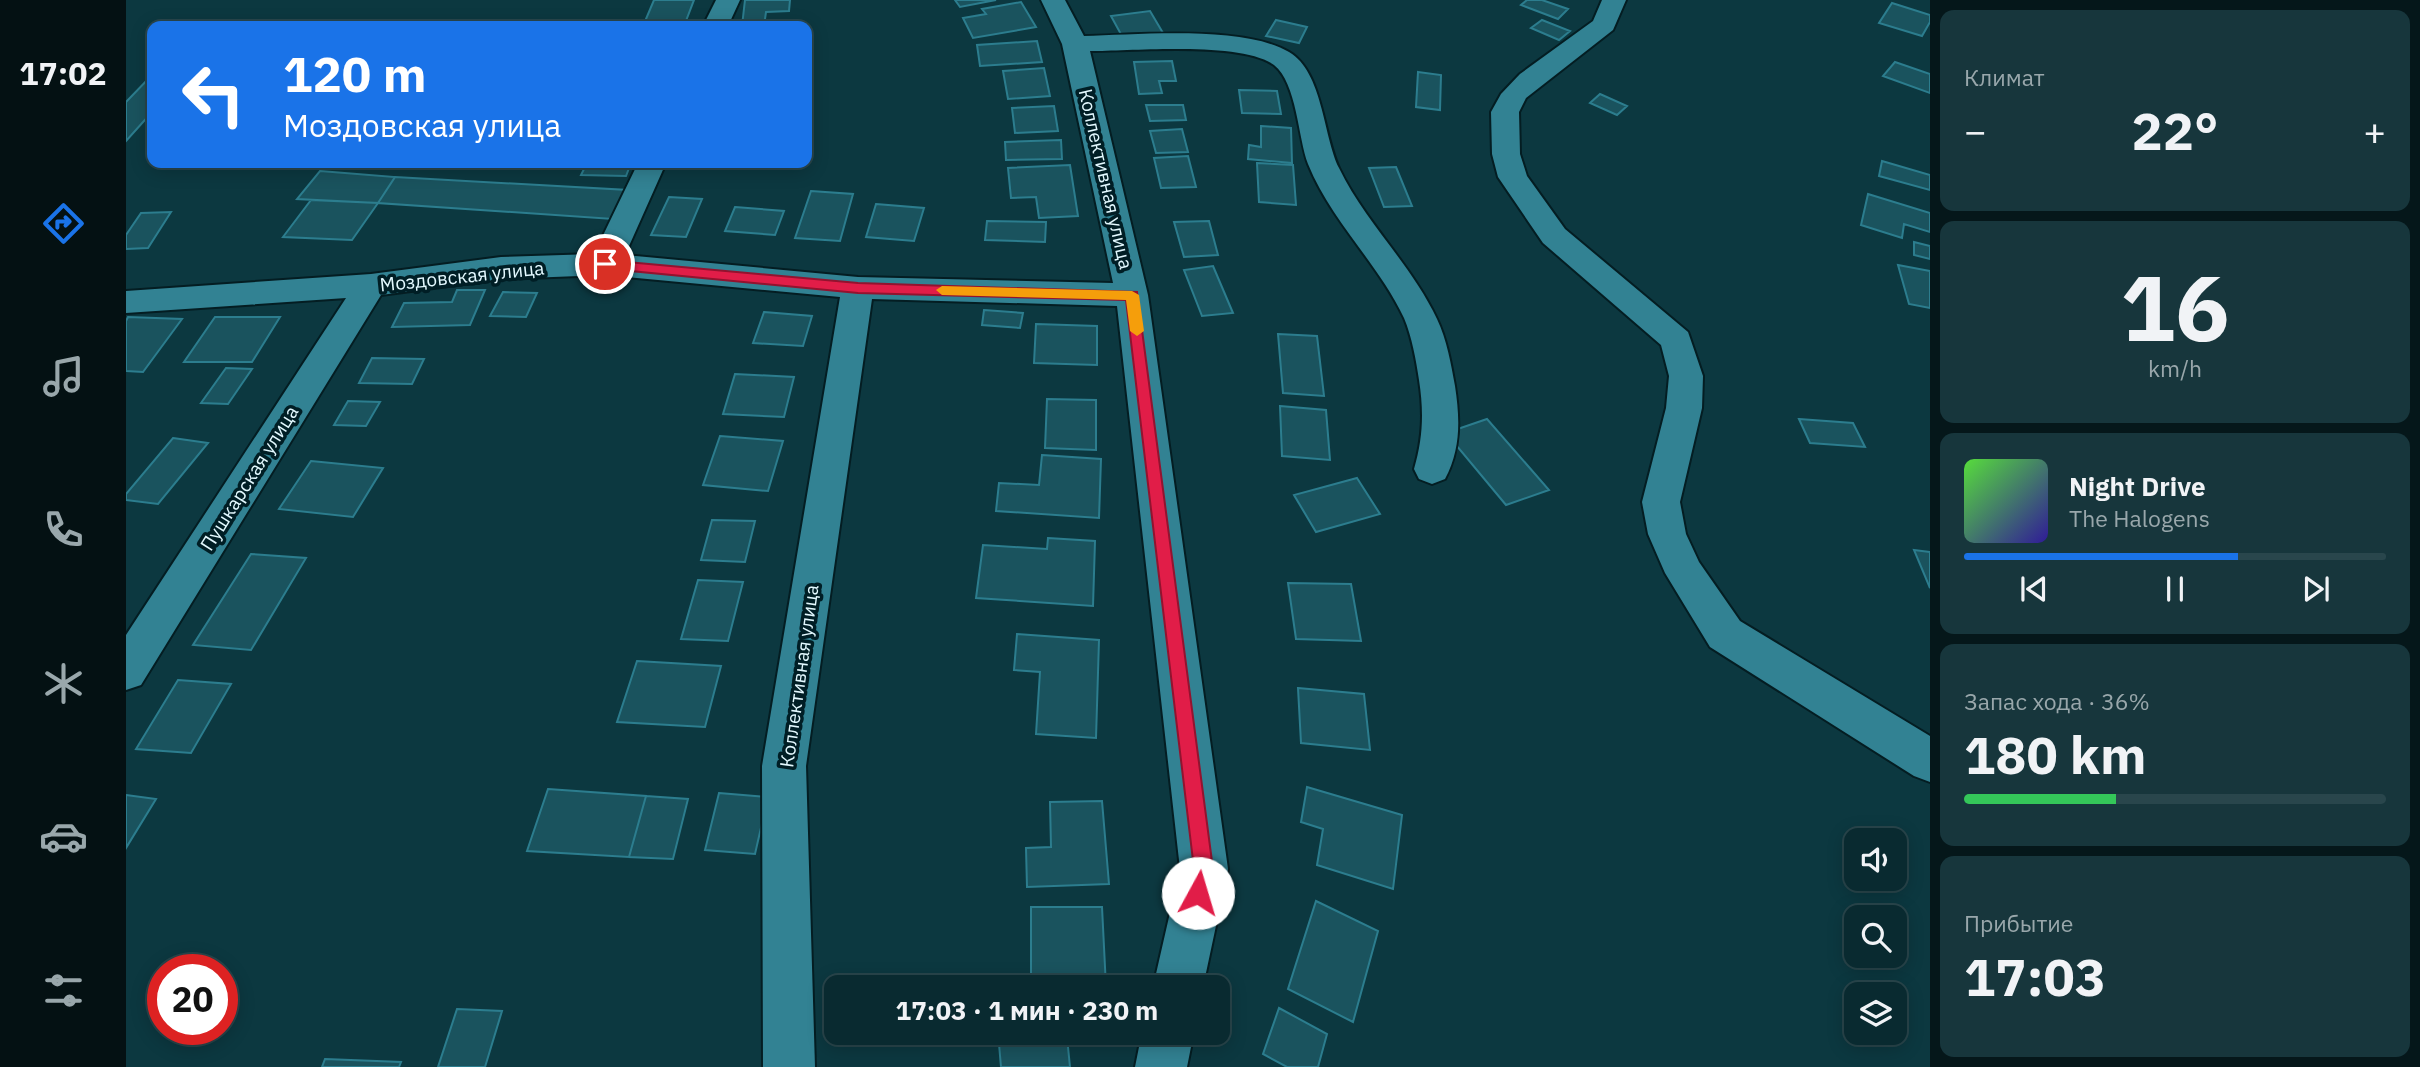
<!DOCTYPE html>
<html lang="ru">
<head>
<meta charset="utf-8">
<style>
  :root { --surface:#092a30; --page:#17363c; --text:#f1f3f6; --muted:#99a7ab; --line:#29464c; --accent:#1a73e8 }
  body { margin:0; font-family:"IBM Plex Sans",sans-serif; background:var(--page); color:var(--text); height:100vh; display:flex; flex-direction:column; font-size:26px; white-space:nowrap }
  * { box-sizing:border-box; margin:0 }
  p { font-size:23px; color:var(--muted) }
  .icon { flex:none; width:38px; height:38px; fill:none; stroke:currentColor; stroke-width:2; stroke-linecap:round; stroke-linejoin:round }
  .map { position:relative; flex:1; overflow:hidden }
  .drawer { display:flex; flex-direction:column; gap:10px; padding:10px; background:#05171a; width:490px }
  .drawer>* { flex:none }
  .banner { position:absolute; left:21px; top:21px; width:665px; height:147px; border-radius:14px; box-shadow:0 4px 18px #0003,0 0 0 2px var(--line); background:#1a73e8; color:#fff; overflow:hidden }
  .fabs { position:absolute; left:1718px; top:828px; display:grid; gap:14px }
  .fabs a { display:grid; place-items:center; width:63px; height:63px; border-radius:14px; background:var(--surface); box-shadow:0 4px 18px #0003,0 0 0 2px var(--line); font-size:35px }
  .speed { position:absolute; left:21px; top:954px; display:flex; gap:14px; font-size:35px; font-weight:700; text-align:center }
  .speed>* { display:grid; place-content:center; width:91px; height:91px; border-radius:50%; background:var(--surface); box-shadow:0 4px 18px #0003,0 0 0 2px var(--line); line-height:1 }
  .speed .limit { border:10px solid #d22; background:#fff; color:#111 }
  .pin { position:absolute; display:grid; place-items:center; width:60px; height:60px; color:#fff; margin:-30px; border:4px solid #fff; border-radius:50%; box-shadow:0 2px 7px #0007 }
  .me { position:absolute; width:77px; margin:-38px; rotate:6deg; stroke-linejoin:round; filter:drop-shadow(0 0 5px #0008) }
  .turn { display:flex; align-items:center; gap:24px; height:147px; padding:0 21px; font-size:32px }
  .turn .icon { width:91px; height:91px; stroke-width:2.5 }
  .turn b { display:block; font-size:49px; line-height:60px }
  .big { font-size:52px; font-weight:700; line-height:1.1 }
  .drawer .widget { flex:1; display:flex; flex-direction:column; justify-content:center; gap:10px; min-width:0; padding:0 24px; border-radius:14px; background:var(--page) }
  .drawer .dial { align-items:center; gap:0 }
  .dial b { font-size:91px; line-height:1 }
  .song { display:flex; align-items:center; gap:21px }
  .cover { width:84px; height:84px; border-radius:10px; background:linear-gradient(135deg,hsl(110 70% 55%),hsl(250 70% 35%)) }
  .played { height:7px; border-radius:4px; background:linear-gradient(90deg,var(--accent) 65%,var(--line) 65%) }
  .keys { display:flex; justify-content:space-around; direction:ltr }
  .heat { display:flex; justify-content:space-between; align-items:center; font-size:38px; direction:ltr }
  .charge { height:10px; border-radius:5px; background:linear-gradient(90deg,#34c759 36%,var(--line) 0) }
  .trip { position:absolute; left:698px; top:975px; width:406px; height:70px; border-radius:14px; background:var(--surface); box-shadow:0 4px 18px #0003,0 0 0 2px var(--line); font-weight:700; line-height:70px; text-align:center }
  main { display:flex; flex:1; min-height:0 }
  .menu { display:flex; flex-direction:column; width:126px; justify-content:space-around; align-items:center; background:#041113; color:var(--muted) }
  .menu .icon { width:49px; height:49px }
  .menu .active { color:var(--accent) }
  .menu b { font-size:32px; color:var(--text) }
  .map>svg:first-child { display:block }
  .building { fill:#1a535e; stroke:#2c7d8e; stroke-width:2 }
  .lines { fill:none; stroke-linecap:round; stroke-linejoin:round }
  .minor-casing { stroke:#041d22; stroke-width:4 }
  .minor { fill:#328293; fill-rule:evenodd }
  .route { fill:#e11d48; stroke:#92132f; stroke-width:2 }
  .slow { fill:#f59e0b }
  .labels { text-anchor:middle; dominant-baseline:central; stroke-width:7; stroke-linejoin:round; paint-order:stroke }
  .street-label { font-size:19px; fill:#e3f9ff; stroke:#001e25 }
</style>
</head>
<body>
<main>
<nav class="menu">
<b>17:02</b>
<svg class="icon active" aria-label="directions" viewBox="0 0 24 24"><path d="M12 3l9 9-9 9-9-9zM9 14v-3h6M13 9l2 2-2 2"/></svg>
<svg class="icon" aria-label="music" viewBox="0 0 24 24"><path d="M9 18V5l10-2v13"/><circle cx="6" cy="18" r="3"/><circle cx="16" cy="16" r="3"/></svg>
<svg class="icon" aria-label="phone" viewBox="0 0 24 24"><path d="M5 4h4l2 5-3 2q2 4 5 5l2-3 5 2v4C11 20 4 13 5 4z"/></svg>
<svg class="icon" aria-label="climate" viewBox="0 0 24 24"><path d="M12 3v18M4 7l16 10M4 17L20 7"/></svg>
<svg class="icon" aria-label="car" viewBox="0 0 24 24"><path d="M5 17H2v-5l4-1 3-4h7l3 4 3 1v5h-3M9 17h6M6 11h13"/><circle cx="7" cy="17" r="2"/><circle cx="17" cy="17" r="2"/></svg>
<svg class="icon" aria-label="filters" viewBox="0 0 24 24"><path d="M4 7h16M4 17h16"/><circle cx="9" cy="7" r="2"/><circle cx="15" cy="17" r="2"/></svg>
</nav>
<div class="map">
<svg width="1804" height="1067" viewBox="0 0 1804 1067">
  <rect width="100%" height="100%" fill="#0c3840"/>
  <path class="building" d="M528,0H568L558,26H517Z
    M619,0H664L663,11L640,12L638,26H616Z
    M829,0H870L834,7Z
    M1401,0H1416L1442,9L1432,19L1395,5Z
    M895,2L910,27L847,38L837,18L860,14L856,9Z
    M1766,3L1804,15V22L1796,36L1753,23Z
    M1024,11L1037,33L997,38L985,16Z
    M1150,20L1181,27L1173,43L1140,36Z
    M1416,20L1444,31L1433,40L1405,28Z
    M911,41L916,62L854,66L851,45Z
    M1046,61L1050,81H1033L1036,93L1013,94L1008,62Z
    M1769,62L1804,74V93L1757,76Z
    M918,68L924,96L882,99L877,71Z
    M1292,72L1315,75L1314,110L1290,107Z
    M26,75V112L0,141V102Z
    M1113,90L1151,91L1155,114L1116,113Z
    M1474,94L1501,106L1491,115L1464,103Z
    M1020,105H1057L1060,120L1024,121Z
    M928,106L932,131L889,133L886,108Z
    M1135,126L1165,128L1166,163L1122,159L1123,145L1135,147Z
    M1056,129L1062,152L1030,153L1024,131Z
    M935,140L936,159L880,160L879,142Z
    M1062,156L1070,187L1035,188L1028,158Z
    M1756,161L1804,175V190L1753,176Z
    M461,163H505L500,176L455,175Z
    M1131,163L1167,165L1170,205L1133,202Z
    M944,165L952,216L913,218L910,197L885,198L882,168Z
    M1270,167L1286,206L1258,207L1243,168Z
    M194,171L269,177L252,203L171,199Z
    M269,177L502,190L487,219L252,203Z
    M685,191L727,194L714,241L669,238Z
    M1742,194L1804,213V232L1778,224L1776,238L1735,225Z
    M543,197L576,199L560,237L525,235Z
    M185,200L252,203L226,240L157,237Z
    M750,204L798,208L788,241L740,237Z
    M609,207L658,211L649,235L599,231Z
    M45,212L22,248L0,249V235L15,213Z
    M861,221L920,222L919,242L859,240Z
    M1083,221L1092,255L1058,257L1048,222Z
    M1788,242L1804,246V259L1788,255Z
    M1772,265L1804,271V308L1783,304Z
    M1087,266L1107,313L1076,316L1058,270Z
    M331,290H359L344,325L266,327L278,303L326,302Z
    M377,292L411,293L400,317L364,316Z
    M858,310L897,313L894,328L856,325Z
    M638,312L686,316L677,346L627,343Z
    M2,317L56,319L17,372L0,371V321Z
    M89,317H154L126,362H58Z
    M910,324L971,326V365L908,363Z
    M1152,334L1191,336L1198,396L1157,393Z
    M246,358L298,359L286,384L233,383Z
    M100,368L126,369L102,404L75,403Z
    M609,374L668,377L658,417L597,414Z
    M921,399L970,400V450L919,448Z
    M222,401L254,402L240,426L208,425Z
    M1154,406L1200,410L1204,460L1156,456Z
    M1361,419L1423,490L1380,505L1320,433Z
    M1673,419L1727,423L1739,447L1684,443Z
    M594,436L657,441L642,491L577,485Z
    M47,438L82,443L32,504L0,500V494Z
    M916,455L975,459L973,518L870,511L873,483L913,485Z
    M185,461L257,468L227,517L153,509Z
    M1231,478L1254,514L1190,532L1168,495Z
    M586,520L629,521L619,562L575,560Z
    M922,538L969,541L967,606L850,598L857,545L921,549Z
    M1788,550L1804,552V588Z
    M125,554L180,558L125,650L67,645Z
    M572,580L617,582L602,641L555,639Z
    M1162,583L1225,584L1235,641L1170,639Z
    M891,634L973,640L970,738L910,734L914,672L888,670Z
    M511,661L595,666L579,727L491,722Z
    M52,680L105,684L65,753L10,749Z
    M1172,688L1238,694L1244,750L1175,743Z
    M1181,787L1276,815L1267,889L1191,865L1197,829L1175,822Z
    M422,789L520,796L503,857L401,851Z
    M593,793L642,797L629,854L579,850Z
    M0,795L30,799L0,848Z
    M520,796L562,799L547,859L503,857Z
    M976,801L983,884L901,887L900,848L925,847L924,802Z
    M1190,901L1252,931L1227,1022L1162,989Z
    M905,907H976L980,987H905Z
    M1153,1008L1201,1034L1192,1067H1161L1137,1054Z
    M331,1009L376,1011L359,1067H312Z
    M941,1037L944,1067H875L873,1044Z
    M199,1059L275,1062L273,1067H196Z"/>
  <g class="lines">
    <defs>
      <path id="minor" d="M590,0H614L602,26H577Z
        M915,0H939L958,36C1012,35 1117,25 1163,52C1197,72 1197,135 1213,168C1239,222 1285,264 1311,319C1321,340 1325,364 1329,386C1334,419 1335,449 1319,479L1306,484L1293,479L1288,469C1297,438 1298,412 1293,380C1290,360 1286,337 1278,318C1252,263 1205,221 1182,164C1172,138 1171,83 1148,65C1116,41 1005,51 964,51L1022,295L1102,869L1077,987H1027L1054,869L991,306L746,299L680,766L689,1067H637L636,766L714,297L479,275L375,279L255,295L15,685L0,690V635L220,298L0,313V291L245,274L375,257L468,254L512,163H540L499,255L732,277L987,283L936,44Z
        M1476,0H1500L1487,30L1400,98L1393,112L1394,154L1401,176L1439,229L1562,332L1577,376L1576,408L1554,502L1560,534L1573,562L1614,621L1804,736V782L1788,776L1584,647L1539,573L1522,534L1516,502L1540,408L1543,376L1535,345L1417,243L1372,177L1366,154L1365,112L1375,94L1394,74L1467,21Z
        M1016,1032H1068L1061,1067H1009Z"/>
    </defs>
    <use href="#minor" class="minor-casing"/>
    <use href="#minor" class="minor"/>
  </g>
  <path class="route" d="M479,260L732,283L1011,292L1087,869L1079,900L1072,903L1065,900L1062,893L1068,869L1000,300L732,293L474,268V261Z"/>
  <path class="slow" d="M816,286L1006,291L1013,295L1018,331L1011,336L1004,331L1000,300L816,295L810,290Z"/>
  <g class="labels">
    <g class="street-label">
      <text transform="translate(980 179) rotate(77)">Коллективная улица</text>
      <text transform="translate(336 276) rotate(-6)">Моздовская улица</text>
      <text transform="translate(123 478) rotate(-58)">Пушкарская улица</text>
      <text transform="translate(673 676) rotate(-82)">Коллективная улица</text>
    </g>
  </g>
</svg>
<div class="fabs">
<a><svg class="icon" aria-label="sound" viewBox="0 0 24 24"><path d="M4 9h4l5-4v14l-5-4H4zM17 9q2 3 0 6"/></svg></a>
<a><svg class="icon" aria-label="search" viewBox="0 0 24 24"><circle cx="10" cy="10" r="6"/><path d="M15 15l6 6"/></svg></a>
<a><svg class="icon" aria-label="layers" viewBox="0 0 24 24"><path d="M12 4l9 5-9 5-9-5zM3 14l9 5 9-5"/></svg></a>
</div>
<div class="speed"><div class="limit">20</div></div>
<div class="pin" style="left:479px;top:264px;background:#d93025"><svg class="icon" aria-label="arrive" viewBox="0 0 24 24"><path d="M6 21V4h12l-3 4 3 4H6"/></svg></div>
<svg class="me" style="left:1072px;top:893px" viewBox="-20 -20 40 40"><circle r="19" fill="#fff"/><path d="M0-13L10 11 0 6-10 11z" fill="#e11d48"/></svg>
<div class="trip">17:03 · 1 мин · 230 m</div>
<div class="banner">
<div class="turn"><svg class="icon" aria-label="left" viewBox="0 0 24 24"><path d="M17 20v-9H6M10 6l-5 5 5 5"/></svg><div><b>120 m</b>Моздовская улица</div></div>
</div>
</div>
<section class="drawer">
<div class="widget"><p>Климат</p>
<div class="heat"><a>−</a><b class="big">22°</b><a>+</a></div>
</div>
<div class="widget dial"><b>16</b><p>km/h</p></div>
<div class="widget">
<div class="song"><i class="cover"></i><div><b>Night Drive</b><p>The Halogens</p></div></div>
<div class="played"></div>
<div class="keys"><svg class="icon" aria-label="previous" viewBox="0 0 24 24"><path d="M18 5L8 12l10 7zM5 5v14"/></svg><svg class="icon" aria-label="pause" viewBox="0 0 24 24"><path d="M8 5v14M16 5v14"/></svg><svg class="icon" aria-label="next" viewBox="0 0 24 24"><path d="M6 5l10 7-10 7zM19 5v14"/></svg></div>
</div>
<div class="widget"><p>Запас хода · 36%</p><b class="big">180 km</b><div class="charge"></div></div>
<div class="widget"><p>Прибытие</p><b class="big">17:03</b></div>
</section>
</main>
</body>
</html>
